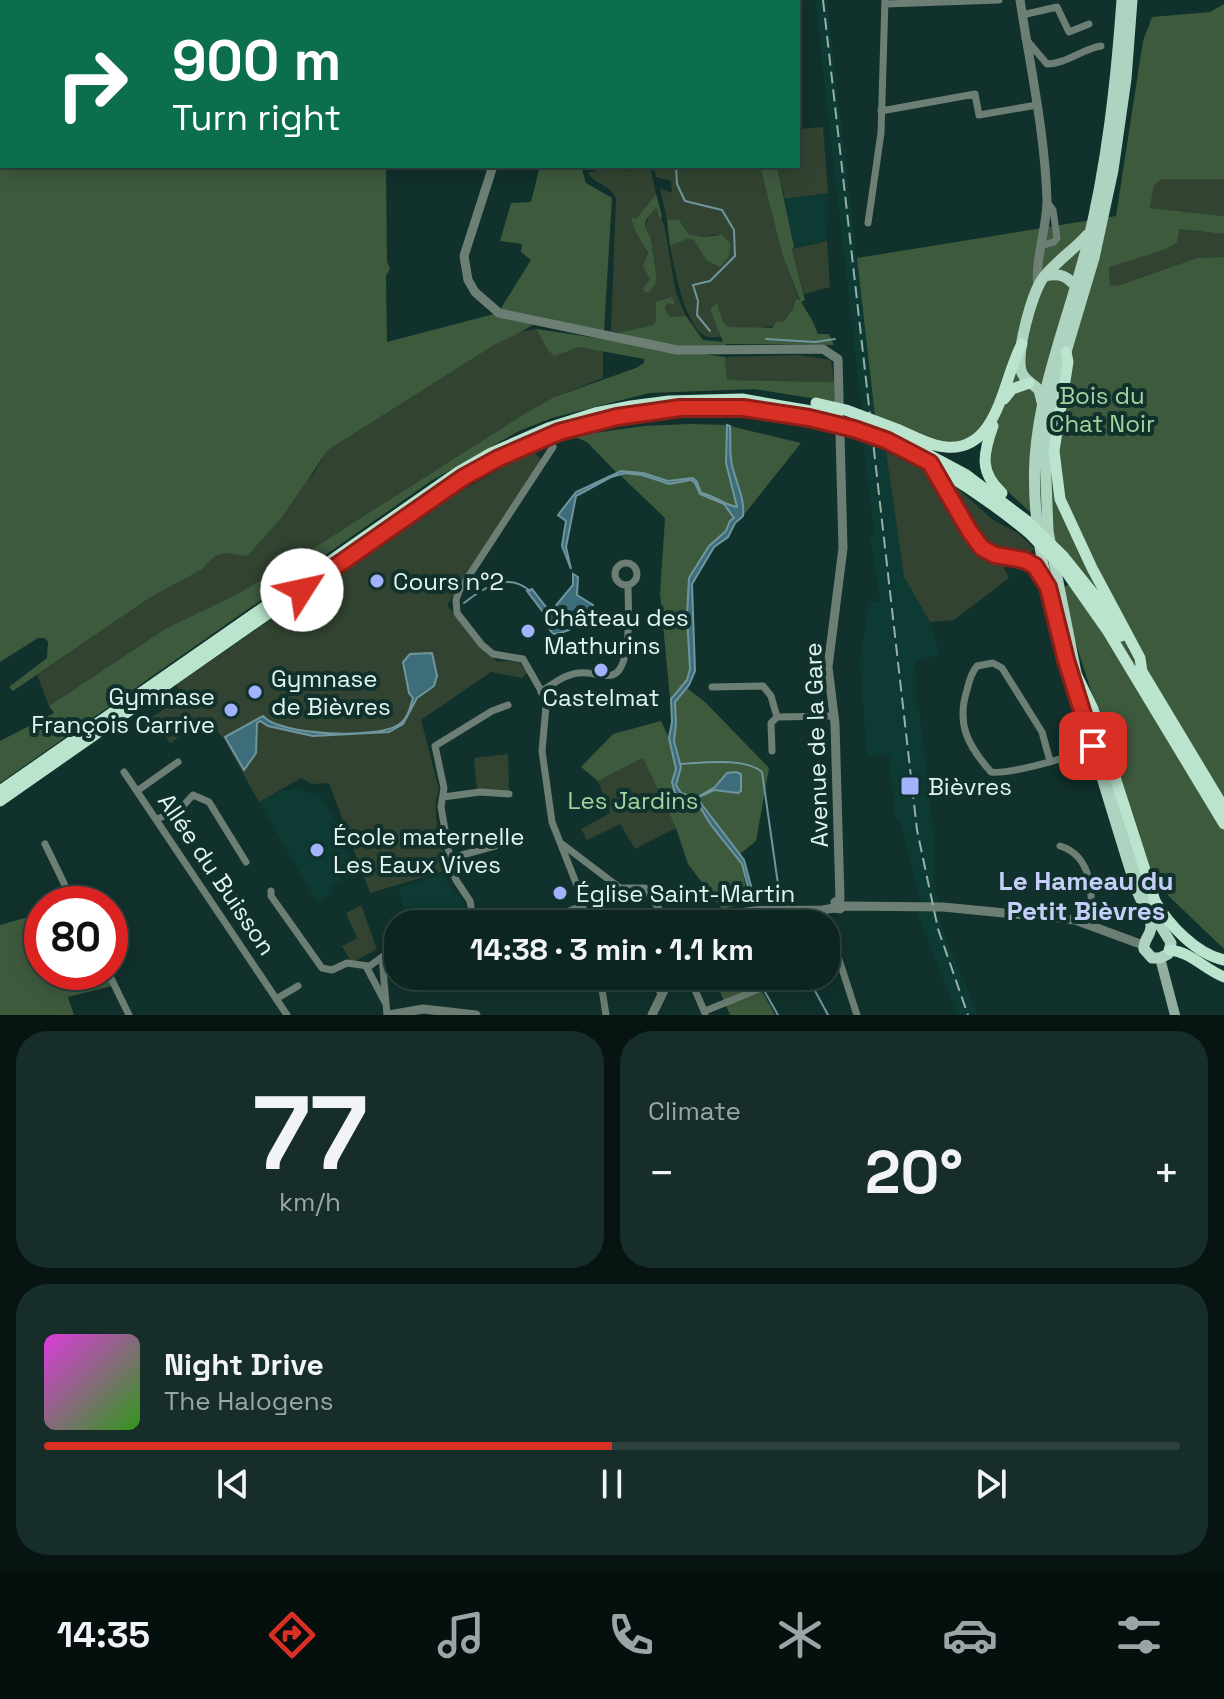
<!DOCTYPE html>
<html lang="en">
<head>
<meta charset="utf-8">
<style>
  :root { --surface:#0d2521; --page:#162d2a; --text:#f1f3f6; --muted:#9aa5a5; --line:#2d423f; --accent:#d93025 }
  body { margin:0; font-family:"Space Grotesk",sans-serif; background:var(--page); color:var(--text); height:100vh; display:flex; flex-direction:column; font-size:30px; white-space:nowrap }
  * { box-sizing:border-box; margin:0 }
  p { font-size:26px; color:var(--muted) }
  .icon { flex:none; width:44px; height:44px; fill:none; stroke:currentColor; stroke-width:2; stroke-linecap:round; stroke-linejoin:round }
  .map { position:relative; height:1015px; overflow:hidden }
  .drawer { display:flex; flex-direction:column; gap:16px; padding:16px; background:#071412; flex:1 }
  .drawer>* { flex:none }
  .hud { position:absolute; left:0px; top:0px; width:800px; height:168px; box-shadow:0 4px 20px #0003,0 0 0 2px var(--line); background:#0b6e4f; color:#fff; overflow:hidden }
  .speed { position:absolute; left:24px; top:886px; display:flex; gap:16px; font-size:40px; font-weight:700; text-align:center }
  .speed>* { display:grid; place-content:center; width:104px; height:104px; border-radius:50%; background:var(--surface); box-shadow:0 4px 20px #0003,0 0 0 2px var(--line); line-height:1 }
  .speed .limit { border:12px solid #d22; background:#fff; color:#111 }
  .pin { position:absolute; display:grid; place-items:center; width:68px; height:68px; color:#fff; margin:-34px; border-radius:16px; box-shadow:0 4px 12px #0006 }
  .me { position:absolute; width:88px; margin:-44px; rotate:55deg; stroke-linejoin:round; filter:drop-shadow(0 0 6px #0008) }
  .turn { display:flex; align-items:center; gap:28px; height:168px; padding:0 40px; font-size:36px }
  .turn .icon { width:104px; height:104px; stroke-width:2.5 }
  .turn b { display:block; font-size:56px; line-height:68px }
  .big { font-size:60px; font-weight:700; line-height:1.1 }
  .drawer .tile { flex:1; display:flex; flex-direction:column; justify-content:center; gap:12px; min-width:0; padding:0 28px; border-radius:32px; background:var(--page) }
  .drawer .dial { align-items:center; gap:0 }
  .dial b { font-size:104px; line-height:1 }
  .song { display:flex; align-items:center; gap:24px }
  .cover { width:96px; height:96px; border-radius:12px; background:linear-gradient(135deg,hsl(300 70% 55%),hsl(110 70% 35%)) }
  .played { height:8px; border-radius:4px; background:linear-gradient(90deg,var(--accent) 50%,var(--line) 50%) }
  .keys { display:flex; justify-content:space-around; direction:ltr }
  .heat { display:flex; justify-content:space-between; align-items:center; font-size:44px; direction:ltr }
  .drawer .tiles { flex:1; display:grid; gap:16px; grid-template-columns:1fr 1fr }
  .tile:last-child { grid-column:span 2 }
  .trip { position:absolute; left:384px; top:910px; width:456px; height:80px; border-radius:32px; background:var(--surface); box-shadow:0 4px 20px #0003,0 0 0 2px var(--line); font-weight:700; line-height:80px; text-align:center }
  .menu { display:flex; height:128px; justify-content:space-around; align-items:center; background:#050f0d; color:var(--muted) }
  .menu .icon { width:56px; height:56px }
  .menu .on { color:var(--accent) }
  .menu b { font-size:36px; color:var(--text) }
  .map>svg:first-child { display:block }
  .built { fill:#0d3a33 }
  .green { fill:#324431 }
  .forest { fill:#3e5a3d }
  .water { fill:#3d6d7b; stroke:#6f969e; stroke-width:2 }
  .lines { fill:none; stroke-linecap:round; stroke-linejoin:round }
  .stream { stroke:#6f969e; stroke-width:2 }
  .minor { stroke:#6d7f75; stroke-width:7 }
  .tertiary { stroke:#6d7f75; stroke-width:9 }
  .secondary { stroke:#91ae9f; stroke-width:10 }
  .primary { stroke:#aed3c0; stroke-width:11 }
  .trunk { stroke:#bae4ce; stroke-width:11 }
  .rail { stroke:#98afab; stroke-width:2; stroke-dasharray:12 6; stroke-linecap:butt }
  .trunk-bridge { stroke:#bae4ce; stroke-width:11 }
  .route-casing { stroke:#8d1f18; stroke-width:20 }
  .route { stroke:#d93025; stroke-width:14 }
  .poi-dot { fill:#a3b2fd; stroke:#11312c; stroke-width:3 }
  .labels { text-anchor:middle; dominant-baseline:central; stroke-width:8; stroke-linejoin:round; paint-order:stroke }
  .park-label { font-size:24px; fill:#a3d3a0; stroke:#11312c }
  .poi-label { font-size:24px; fill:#e3f5f1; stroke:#11312c; text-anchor:start }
  .street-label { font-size:24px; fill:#e3f5f1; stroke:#11312c }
  .neighbourhood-label { font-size:26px; font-weight:bold; fill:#c5cffa; stroke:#11312c }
</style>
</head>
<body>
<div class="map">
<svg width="1224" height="1015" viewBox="0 0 1224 1015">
  <rect width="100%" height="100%" fill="#11312c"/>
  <path class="built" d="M815,0H827L875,416L862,412Z
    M828,193L827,241L794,247L785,199Z
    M863,438L881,445L886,452L904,577L930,622L940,655L915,661L916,705L919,706L933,832L934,888L939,901L936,904L942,929L978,1015H957L917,912L928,909L926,902L920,900L900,819H895L889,755L867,757L860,661L869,602L880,601L870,536L874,534Z
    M301,789L321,797L341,829L351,859L341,866L339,874L341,881L330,886L333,893L317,903L259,802L282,790Z
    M443,874L455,896L459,894L464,901L468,921L463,924H398V944L395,945L392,938L388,939L384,928L406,919L398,888Z"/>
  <path class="green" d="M823,127L828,193L785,199L777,166H798V129Z
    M597,166H622L625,171L637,169L636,166H650L656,194L636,219L642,242L648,254L646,257L650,279L643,288L657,281L651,239L645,226L652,210L656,206L664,224L676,293L686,316L670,317L665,309L666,303L674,300L656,302V321L653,325L618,333L611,331L616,198C610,184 595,186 588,172H595Z
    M654,166H760L783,257L800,302L796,300C787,333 757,329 728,327L722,320L719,333L721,337C718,337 711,338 708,337C685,331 674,266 670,246L687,239L694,240L706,260L717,234L701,237L689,234L679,220H667L660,188L672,193L671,181L656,177Z
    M1162,179H1224V216L1150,208L1154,185Z
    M1178,229L1224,234V257L1197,258L1120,285L1110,286L1109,266L1164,250Z
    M827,241L830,287L804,294L792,249Z
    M536,329L548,350L558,353L579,347L603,351V378L554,397L524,414L298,558L239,593L165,629L49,706L37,675L151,597L201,570L215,556L227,553L313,474L328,450L491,347L515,333Z
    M798,355L831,360L834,382L727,380L725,357Z
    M533,450L542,461L447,605L482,650L498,662L517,660L528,673L522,678L491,672L421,720L439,790C429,808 444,850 448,870L370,893L329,783L312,784L301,778L259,802L224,739L206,719L170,743L152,717L184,696L176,685L435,506Z
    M886,452L921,467L934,479L971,545L1002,564L1009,578L954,620L930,622L904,577Z
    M950,481L993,520L1018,533L1035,549C1028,555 1020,555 1012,554C974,549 967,510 950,481Z
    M508,754L509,791L477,789L474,758Z
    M643,758L676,828L635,849L620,824L587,840L581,829L610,813L598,781Z
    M361,905L377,949L352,963L342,946L357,938L346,913Z"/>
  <path class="forest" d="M0,0H326L328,2H2V166H386L387,261L390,269L386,276L387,342L498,313L531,260L521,252L522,244L500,241L511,203L531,202L540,166H581L586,183L612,198L604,331L539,320C525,332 508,337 491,347L328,450L282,517L247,556L227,553L215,556L201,570L151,597L13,691L9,687L47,658L48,642L45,638H38L0,662Z
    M1224,4V179H1162L1154,185L1150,208L1224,216V234L1179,229L1177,242L1164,250L1109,267L1110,286L1120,285L1197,258L1224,257V949L1152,880L1059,591L1069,584L1054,534L990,475L987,450L975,437L944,445L875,416L857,258L1116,216L1143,41L1152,17L1210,12Z
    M760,166H777L794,247L792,249L805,300L801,302L812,320L818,334H829L834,345L726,344V348H676L618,333L653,325L656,321V302L671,297L674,300V304L667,303L665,309L670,317L686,316L703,340L723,342L710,309L717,303L722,320L728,327L772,328L776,322L784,321L793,309L796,299L800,300L783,257Z
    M656,194L662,216L660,219L656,207L646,220L645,226L651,239L657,281L650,292H645L643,288L650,279L643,266L648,253L635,230L631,217L636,219Z
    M667,220H679L689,234L701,237L722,235L730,243L729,256L720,267L706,260L694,240L687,239L670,246Z
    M536,329L725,357L727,380L834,382L835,402L755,389L649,393L552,418L519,431L431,481L0,783V741L54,713L49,706L165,629L239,593L298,558L524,414L554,397L636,368L644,363V359L579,347L554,356L548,350Z
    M689,424L727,425L726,463L737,507C724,505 714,495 701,493L697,482C685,477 676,482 664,480C648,478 634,469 617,473L587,442L573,436L644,426Z
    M730,426L801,443L743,516L742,498L730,456Z
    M634,473L663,483L694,481L698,492L724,504L734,518L730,521L726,531L709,546L689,578L687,616L690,669L687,680L673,695L672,719L660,593L665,518L619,474Z
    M687,688L705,702L769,768L756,841L740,854L703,804L696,798L680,792L676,785L681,764L674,741L676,724L675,702Z
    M661,721L669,738L676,769L672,785L675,793L700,807L711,825L742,863L748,903L722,909L688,864L676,828L643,758L598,781L581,767L613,734Z
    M42,913V972H105L112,986L68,997L74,1015H0V925Z
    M704,976H754L775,1015H730L720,992Z"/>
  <path class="water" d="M727,425L730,426C731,439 729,452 732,465C736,483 745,498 743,516L735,523L728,537L714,547L692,584L695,671L689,685L675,702L676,724L674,741L681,767L676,785L681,793L696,798L715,787L727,773L736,772L741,774V791L738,793L714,790L697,798L744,860L755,901L752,902L742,864L711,825L700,807L675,793L672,782L676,769L669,738L672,722L671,699L687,680L690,669L687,616L689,578L709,546L726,531L730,521L734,518L724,504L700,494L695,483L691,480L669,484L642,475L625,473L611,477L576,496L566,547L571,569L562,546L566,521L558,515L576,492L621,471L643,473L668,481L693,478L697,482L701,493C714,495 724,505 737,507L726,463Z
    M573,574L578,577L577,595L593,605V611C584,623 568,633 553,634L548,627L546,616L527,591L532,589L546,607L554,608L573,585Z
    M432,653L437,676L434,686L417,698L403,724L389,732L313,736L268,726L260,721L257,723L256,753L244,770L225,737L263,716C280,736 377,739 398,725C408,719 410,708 413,698L409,693L403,662L410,654Z"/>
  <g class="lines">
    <path class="stream" d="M668,0L669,2
      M676,166L677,184L685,201L722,210L734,230L735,256L710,281L693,285L698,301L697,315L710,331
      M766,339L815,342L835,339
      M464,603C483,588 508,571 530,591
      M680,764C701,763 745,757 762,772L781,905
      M783,917V924
      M758,976L763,986
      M807,976L828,1015
      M765,992L778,1015"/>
    <path class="minor" d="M775,0L776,2
      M885,4L999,0
      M1022,15L1057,7L1069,32L1089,24
      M1025,38L1047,64C1066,64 1082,49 1101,46
      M881,111L975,94L979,115L1037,105
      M868,223L881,133L885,0
      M1043,245L1054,242L1057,238L1053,210L1048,203
      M553,447L459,591L456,600L457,613L482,645L493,654L523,659L543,694L546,706L542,751L552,822L578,888L587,924
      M615 574a11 11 0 1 1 22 0a11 11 0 1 1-22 0Z
      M712,687L763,686L771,696L777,717
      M541,692C555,682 569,671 587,673C594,673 605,677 612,675C633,670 628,603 628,585
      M772,751L771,723L777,717L834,716
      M1050,761L1042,732L1002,668L993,663L977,666C971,673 969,681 967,690C956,724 968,746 991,772C1007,775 1078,756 1093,746L1104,758
      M124,772L287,1015
      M137,791L178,762
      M443,797L480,792L509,794
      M156,820L183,806L193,795L209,802L246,862
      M45,844L74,904
      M562,844L620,888H645L669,924
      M1060,846C1091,855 1097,897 1086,923
      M451,858L495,846
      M271,891V896L322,968L332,970L347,963L368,966
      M823,910L857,1015
      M566,912L571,924
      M474,924L470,901L456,880L452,870L441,807L444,788L435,746L492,711L508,705
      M486,924L538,912H566L582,906
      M382,957L398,949
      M108,972L129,1015
      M600,976L606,1015
      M654,976L655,984L662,995
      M689,976L705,1013
      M276,999L298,986
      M385,1002L367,968L382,957L387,1015
      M705,1011L791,976"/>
    <path class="tertiary" d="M451,0V2
      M1020,0C1030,66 1045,133 1047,201C1047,227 1034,264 1038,286
      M493,166L464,256L468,280L475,292L499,313L677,350L823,349L838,359L843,548L828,667L835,724L840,899L835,902L836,907
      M711,924C742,904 787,912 822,910C829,909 833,907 840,909L844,906L943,907L1075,920L1143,945
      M389,1015L423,1009L476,1015
      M652,1015L671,976"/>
    <path class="secondary" d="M1160,958L1175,1015"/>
    <path class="primary" d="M1045,276C1061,272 1068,277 1078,289
      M1042,402L1039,390C1034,384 1026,382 1022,373C1014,357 1032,293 1043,278C1055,262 1074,250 1087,235
      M1078,683L1048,531L1045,454L1054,392L1094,258L1113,170L1126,79L1132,0
      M1110,778L1149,907L1171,943L1168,954L1160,958H1152L1144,949C1143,939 1152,935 1151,925C1149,913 1140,900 1136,888C1118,830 1100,772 1083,714C1058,632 1030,545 1035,458C1040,385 1069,317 1087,246C1107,165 1116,83 1122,0"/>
    <path class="trunk" d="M1066,352L1068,362L1054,451L1060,499L1092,568L1140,658L1142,672
      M1004,399L1012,389L1029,383
      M993,426C983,454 979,472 1002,493
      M899,430C914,436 930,446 946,447C999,452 1003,377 1022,344
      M890,434L965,474L1027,521
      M888,441C939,467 984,496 1028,532
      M931,463L976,542L995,555L1024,560L1033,564
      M1063,556L1096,597L1121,636
      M1065,570L1107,630L1224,824
      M1140,668L1224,808
      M1077,676L1093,709L1155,901C1168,924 1196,954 1224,960
      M0,791L458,472L491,453L548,428L595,413L631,406L669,401L742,399L817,412
      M0,801L432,499C552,417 667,393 809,418
      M1170,950C1191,952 1204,969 1224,977"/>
    <path class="rail" d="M823,0L917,830L938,929L968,1015"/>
    <path class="trunk-bridge" d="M816,403L846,410L899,430
      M817,412L837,416
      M809,418L854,429L888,441
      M1027,521L1063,556
      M1028,532L1065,570"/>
  </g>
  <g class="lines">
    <defs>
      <path id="route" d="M302,590L464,477L497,459L559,432L617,417L680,408H743L809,418L854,429L888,441L930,463L970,532L982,548L995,555L1024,560L1035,566L1048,587L1066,660L1093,746"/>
    </defs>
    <use href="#route" class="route-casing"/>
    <use href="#route" class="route"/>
  </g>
  <g class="poi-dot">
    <circle cx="377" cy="581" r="8"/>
    <circle cx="528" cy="631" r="8"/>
    <circle cx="601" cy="670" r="8"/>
    <circle cx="255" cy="692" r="8"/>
    <circle cx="231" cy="710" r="8"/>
    <rect x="900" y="776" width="20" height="20" rx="4"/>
    <circle cx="317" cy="850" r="8"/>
    <circle cx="560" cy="893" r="8"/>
  </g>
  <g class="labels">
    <g class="park-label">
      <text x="1102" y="395">Bois du<tspan x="1102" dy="28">Chat Noir</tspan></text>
      <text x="633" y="800">Les Jardins</text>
    </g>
    <g class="poi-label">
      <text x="393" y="581">Cours n°2</text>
      <text x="544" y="617">Château des<tspan x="544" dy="28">Mathurins</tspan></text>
      <text x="271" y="678">Gymnase<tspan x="271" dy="28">de Bièvres</tspan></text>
      <text x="215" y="696" text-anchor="end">Gymnase<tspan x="215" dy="28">François Carrive</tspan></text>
      <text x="601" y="697" text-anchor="middle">Castelmat</text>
      <text x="928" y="786">Bièvres</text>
      <text x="333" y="836">École maternelle<tspan x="333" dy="28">Les Eaux Vives</tspan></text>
      <text x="576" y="893">Église Saint-Martin</text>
    </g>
    <g class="street-label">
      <text transform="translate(816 745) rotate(-92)">Avenue de la Gare</text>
      <text transform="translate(217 874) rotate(56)">Allée du Buisson</text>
    </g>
    <g class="neighbourhood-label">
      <text x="1086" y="881">Le Hameau du<tspan x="1086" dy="30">Petit Bièvres</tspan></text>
    </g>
  </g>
</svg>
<div class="speed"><div class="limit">80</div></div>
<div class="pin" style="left:1093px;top:746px;background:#d93025"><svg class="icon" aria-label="arrive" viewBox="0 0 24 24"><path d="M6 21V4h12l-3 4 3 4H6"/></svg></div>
<svg class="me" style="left:302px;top:590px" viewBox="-20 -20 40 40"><circle r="19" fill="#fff"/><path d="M0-13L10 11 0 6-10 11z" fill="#d93025"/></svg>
<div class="trip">14:38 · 3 min · 1.1 km</div>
<div class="hud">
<div class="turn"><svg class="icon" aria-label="right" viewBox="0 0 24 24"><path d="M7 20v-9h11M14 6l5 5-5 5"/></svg><div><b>900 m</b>Turn right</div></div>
</div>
</div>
<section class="drawer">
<div class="tiles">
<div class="tile dial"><b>77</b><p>km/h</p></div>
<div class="tile"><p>Climate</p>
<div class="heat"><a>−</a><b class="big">20°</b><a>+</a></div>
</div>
<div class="tile">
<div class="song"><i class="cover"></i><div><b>Night Drive</b><p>The Halogens</p></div></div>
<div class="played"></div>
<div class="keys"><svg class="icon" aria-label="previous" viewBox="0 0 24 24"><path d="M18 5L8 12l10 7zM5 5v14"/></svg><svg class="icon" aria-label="pause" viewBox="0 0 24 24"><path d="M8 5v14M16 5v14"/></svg><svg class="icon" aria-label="next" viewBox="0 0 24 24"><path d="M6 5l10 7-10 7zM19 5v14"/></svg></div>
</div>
</div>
</section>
<nav class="menu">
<b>14:35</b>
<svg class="icon on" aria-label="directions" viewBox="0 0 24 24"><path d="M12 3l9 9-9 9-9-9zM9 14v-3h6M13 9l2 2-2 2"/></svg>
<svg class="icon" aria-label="music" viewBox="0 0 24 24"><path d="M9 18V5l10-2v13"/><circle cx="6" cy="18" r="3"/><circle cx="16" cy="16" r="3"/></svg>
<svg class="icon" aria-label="phone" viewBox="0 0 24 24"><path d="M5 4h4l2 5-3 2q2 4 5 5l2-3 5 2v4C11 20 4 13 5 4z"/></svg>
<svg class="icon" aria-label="climate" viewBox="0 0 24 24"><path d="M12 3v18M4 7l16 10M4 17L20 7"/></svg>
<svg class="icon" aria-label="car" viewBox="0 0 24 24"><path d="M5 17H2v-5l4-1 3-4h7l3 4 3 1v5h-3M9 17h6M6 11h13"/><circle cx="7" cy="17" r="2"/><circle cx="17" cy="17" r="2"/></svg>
<svg class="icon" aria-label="filters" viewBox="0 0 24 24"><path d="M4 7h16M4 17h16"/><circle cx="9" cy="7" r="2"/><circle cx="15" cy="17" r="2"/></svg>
</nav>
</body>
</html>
